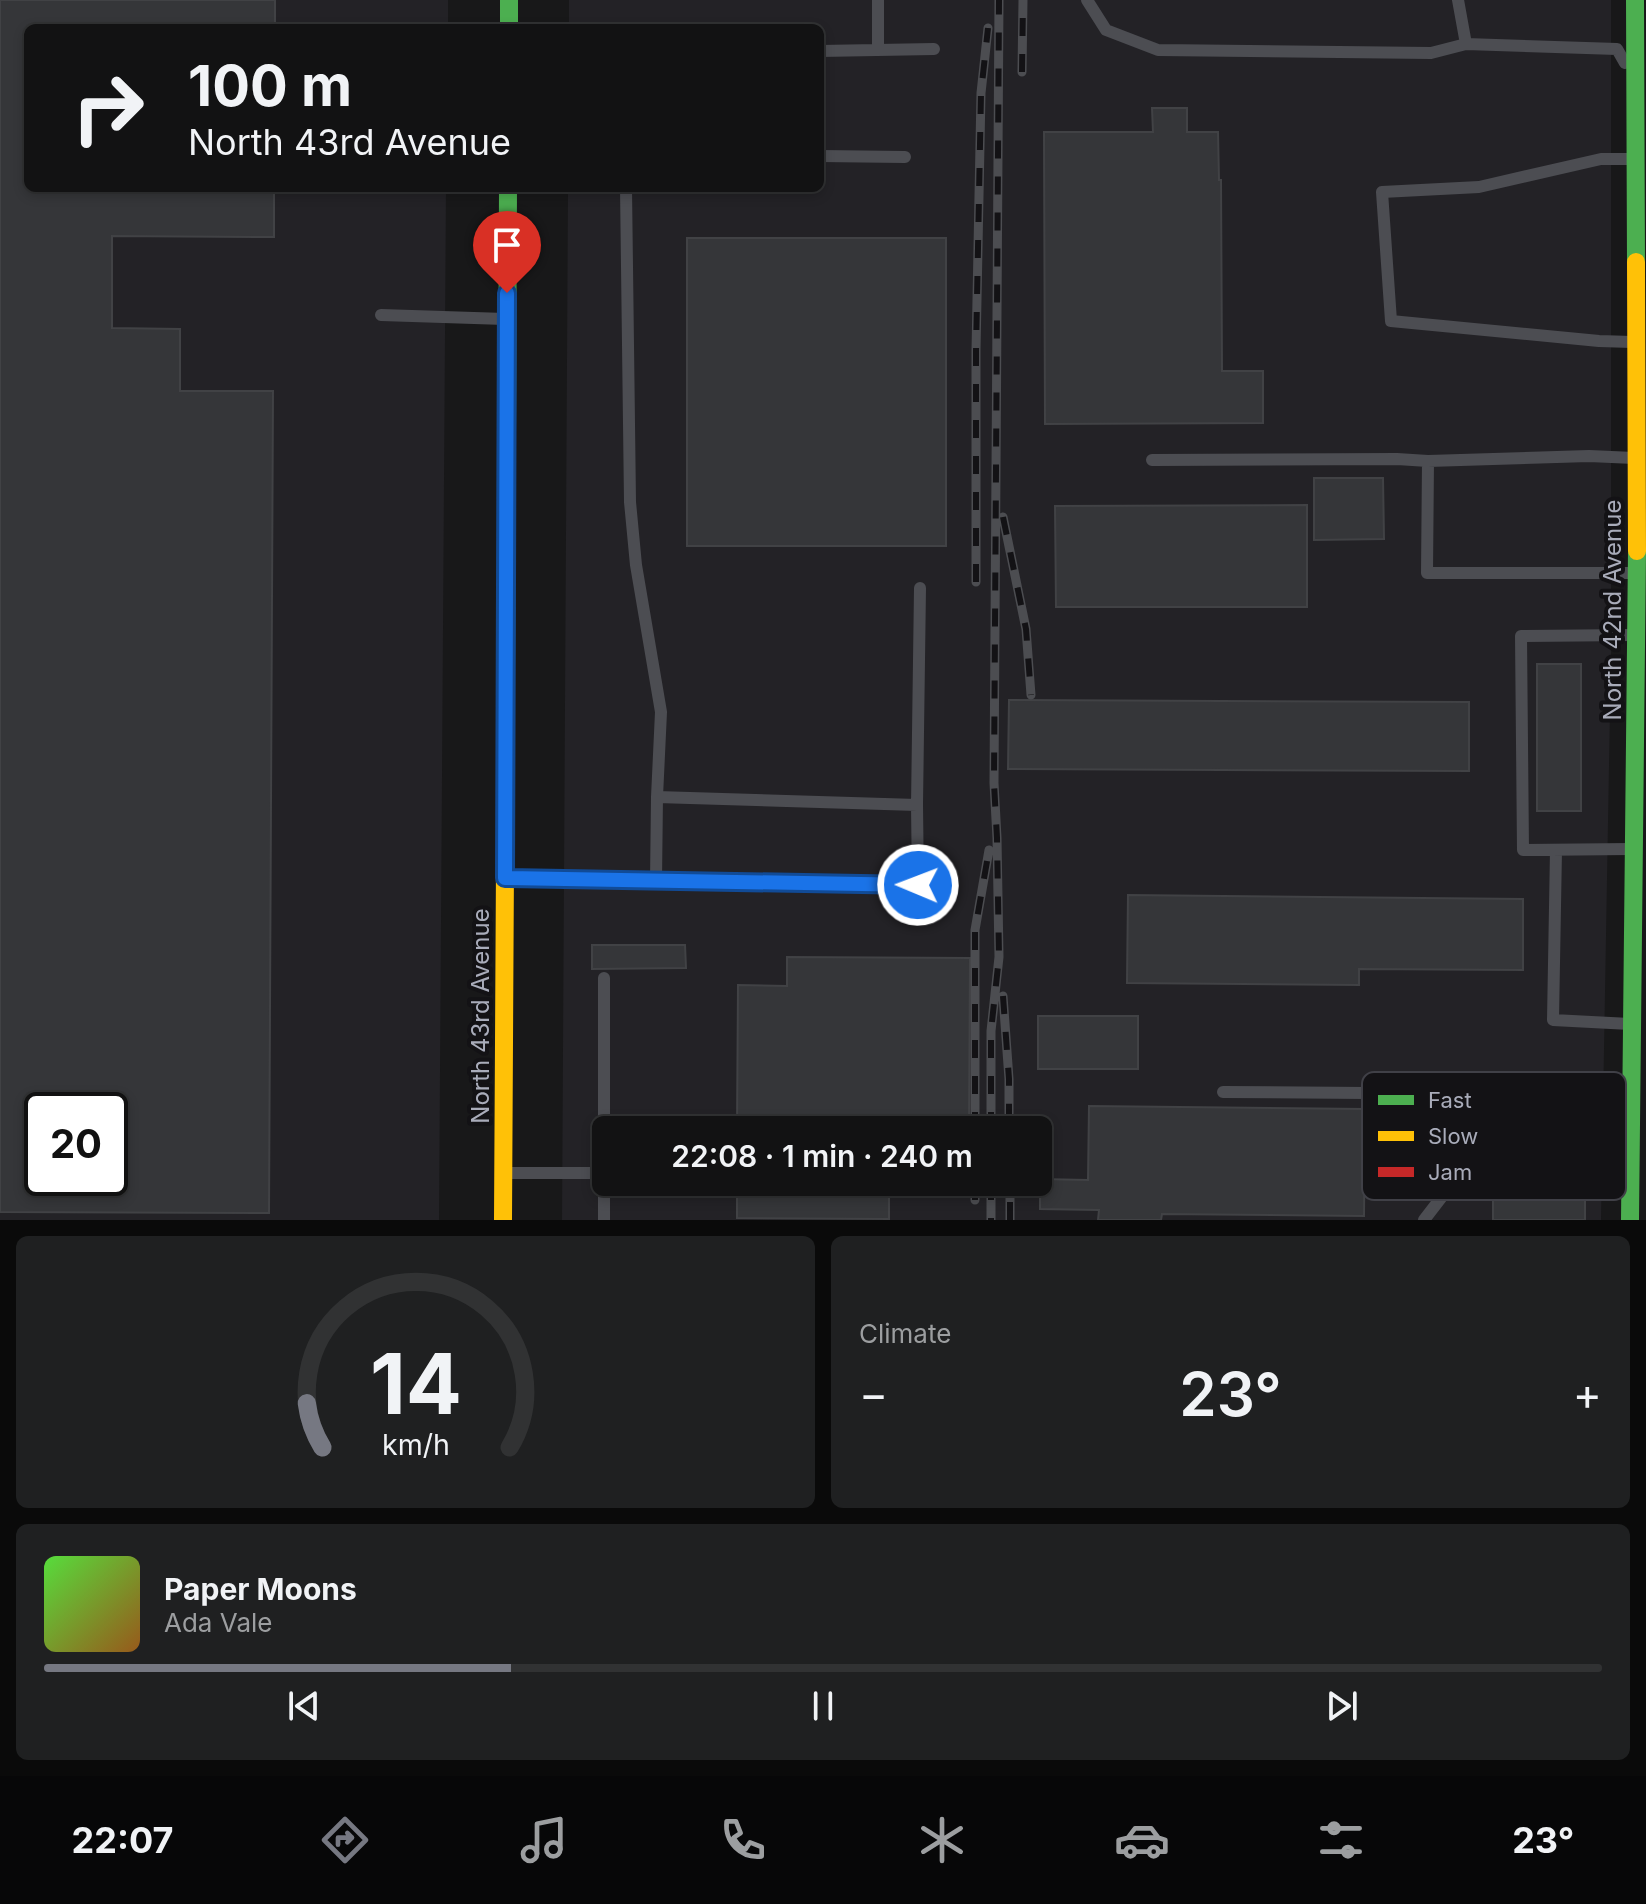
<!DOCTYPE html>
<html lang="en">
<head>
<meta charset="utf-8">
<style>
  :root { --surface:#121213; --page:#1f2021; --text:#f1f3f6; --muted:#9c9ea0; --line:#313233; --accent:#767882 }
  body { margin:0; font-family:Inter,sans-serif; background:var(--page); color:var(--text); height:100vh; display:flex; flex-direction:column; font-size:30px; white-space:nowrap }
  * { box-sizing:border-box; margin:0 }
  p { font-size:26px; color:var(--muted) }
  .icon { flex:none; width:44px; height:44px; fill:none; stroke:currentColor; stroke-width:2; stroke-linecap:round; stroke-linejoin:round }
  .map { position:relative; height:1220px; overflow:hidden }
  .details { display:flex; flex-direction:column; gap:16px; padding:16px; background:#0a0a0a; flex:1 }
  .details>* { flex:none }
  .top-card { position:absolute; left:24px; top:24px; width:800px; height:168px; border-radius:12px; box-shadow:0 4px 12px #0003,0 0 0 2px var(--line); background:#121213; color:var(--text); overflow:hidden }
  .speed { position:absolute; left:24px; top:1092px; display:flex; gap:16px; font-size:40px; font-weight:700; text-align:center }
  .speed>* { display:grid; place-content:center; width:104px; height:104px; border-radius:50%; background:var(--surface); box-shadow:0 4px 12px #0003,0 0 0 2px var(--line); line-height:1 }
  .speed .limit { border:4px solid #111; border-radius:12px; background:#fff; color:#111 }
  .pin { position:absolute; display:grid; place-items:center; width:68px; height:68px; color:#fff; margin:-82px -34px; border-radius:50% 50% 50% 0; rotate:-45deg; box-shadow:0 0 8px #0007 }
  .pin .icon { rotate:45deg }
  .me { position:absolute; width:88px; margin:-44px; rotate:271deg; stroke-linejoin:round; filter:drop-shadow(0 0 6px #0008) }
  .turn { display:flex; align-items:center; gap:28px; height:168px; padding:0 32px; font-size:36px }
  .turn .icon { width:104px; height:104px; stroke-width:2.5 }
  .turn b { display:block; font-size:56px; line-height:68px }
  .big { font-size:60px; font-weight:600; line-height:1.1 }
  .details .card { flex:1; display:flex; flex-direction:column; justify-content:center; gap:12px; min-width:0; padding:0 28px; border-radius:12px; background:var(--page) }
  .details .dial { align-items:center; gap:0 }
  .dial svg { height:208px; overflow:visible; fill:none; stroke:var(--line); stroke-width:7; stroke-linecap:round; text-anchor:middle }
  .dial text { fill:var(--text); stroke:none }
  .song { display:flex; align-items:center; gap:24px }
  .cover { width:96px; height:96px; border-radius:12px; background:linear-gradient(135deg,hsl(110 70% 55%),hsl(30 70% 35%)) }
  .played { height:8px; border-radius:4px; background:linear-gradient(90deg,var(--accent) 30%,var(--line) 30%) }
  .keys { display:flex; justify-content:space-around; direction:ltr }
  .heat { display:flex; justify-content:space-between; align-items:center; font-size:44px; direction:ltr }
  .details .tiles { flex:1; display:grid; gap:16px; grid-template-columns:1fr 1fr }
  .card:last-child { grid-column:span 2 }
  .trip { position:absolute; left:592px; top:1116px; width:460px; height:80px; border-radius:12px; background:var(--surface); box-shadow:0 4px 12px #0003,0 0 0 2px var(--line); font-weight:600; line-height:80px; text-align:center }
  .tab-bar { display:flex; height:128px; justify-content:space-around; align-items:center; background:#070708; color:var(--muted) }
  .tab-bar .icon { width:56px; height:56px }
  .tab-bar .active { color:var(--accent) }
  .tab-bar b { font-size:36px; color:var(--text) }
  .map>svg:first-child { display:block }
  .built { fill:#232226; fill-rule:evenodd }
  .building { fill:#353639; stroke:#414245; stroke-width:2; fill-rule:evenodd }
  .lines { fill:none; stroke-linecap:round; stroke-linejoin:round }
  .lane { stroke:#4c4d52; stroke-width:12 }
  .fast { stroke:#4caf50; stroke-width:18 }
  .slow { stroke:#ffc107; stroke-width:18 }
  .jam { stroke:#c62828; stroke-width:18 }
  .rail-casing { stroke:#4c4d51; stroke-width:9 }
  .rail { stroke:#131215; stroke-width:6; stroke-dasharray:18; stroke-linecap:butt }
  .route-casing { stroke:#114b97; stroke-width:20 }
  .route { stroke:#1a73e8; stroke-width:14 }
  .labels { text-anchor:middle; dominant-baseline:central; stroke-width:8; stroke-linejoin:round; paint-order:stroke }
  .street-label { font-size:24px; fill:#a9acba; stroke:#131215 }
  .key { fill:#131215; stroke:#404047; stroke-width:2 }
  .key-label { font-size:22px; fill:#a9acba }
</style>
</head>
<body>
<div class="map">
<svg width="1646" height="1220" viewBox="0 0 1646 1220">
  <rect width="100%" height="100%" fill="#181819"/>
  <path class="built" d="M0,0H448V28H28V188H446L439,1220H0ZM42,1110H110V1178H42Z
    M569,0H1611V653L1601,1220H562L568,188H820V28H569ZM606,1130H1038V1182H606Z"/>
  <path class="building" d="M0,0H275V28H28V188H274V237L112,236V328L180,329V391H273L269,1213L0,1212ZM42,1110H110V1178H42Z
    M1152,108H1187V132H1218L1219,180H1221L1222,371H1263V423L1045,424L1044,132H1153Z
    M687,238H946V546H687Z
    M1314,478H1383L1384,539L1314,540Z
    M1307,505V607H1056L1055,506Z
    M1537,664H1581V811H1537Z
    M1009,700L1469,702V771L1008,769Z
    M1128,895L1523,899V970L1359,969V985L1127,983Z
    M592,945H685L686,968L592,969Z
    M787,957L970,958L969,1130H737L738,985L787,986Z
    M1038,1016H1138V1069H1038Z
    M1089,1106L1365,1109L1364,1216L1162,1214L1161,1220H1098L1099,1210L1040,1209V1179L1088,1180Z
    M1493,1148H1585V1220H1493Z
    M737,1182H889V1219L737,1218Z"/>
  <g class="lines">
    <path class="lane" d="M878,0V50
      M1087,0L1106,30L1158,50L1431,53L1466,44
      M1458,0L1466,44L1617,49L1625,63
      M820,51L934,49
      M820,156L905,157
      M626,188L630,502L636,565L661,712L657,797L656,881
      M381,315L505,319
      M1632,342L1599,341L1391,321L1382,192L1479,187L1601,159H1633
      M1634,458L1589,456L1428,461L1427,573H1635
      M1152,460L1397,459L1428,461
      M917,805L920,588
      M1631,849L1523,850L1521,636L1633,635
      M1556,850L1553,1020L1630,1024
      M508,878L918,885L917,805L657,797
      M604,978V1220
      M1223,1092L1496,1094L1628,1109
      M507,1173H604
      M1424,1220L1474,1155L1496,1094"/>
    <path class="fast" d="M509,0V28
      M1635,0L1636,262
      M506,671L508,188
      M1630,1220L1637,551"/>
    <path class="slow" d="M1636,262L1637,551
      M503,1220L505,864"/>
    <path class="jam" d="M505,864L506,671"/>
    <defs>
      <path id="rail" d="M1022,72L1023,0
        M1003,517L1026,629L1031,695
        M976,582V351L981,93L988,28
        M1003,996L1009,1079V1130
        M975,1130V930L989,850
        M991,1130V1031L999,957L997,838L994,783L999,0
        M975,1182V1200
        M991,1182V1220
        M1010,1220V1182"/>
    </defs>
    <use href="#rail" class="rail-casing"/>
    <use href="#rail" class="rail"/>
  </g>
  <g class="lines">
    <defs>
      <path id="route" d="M507,293L505,878L918,885"/>
    </defs>
    <use href="#route" class="route-casing"/>
    <use href="#route" class="route"/>
  </g>
  <g class="labels">
    <g class="street-label">
      <text transform="translate(1612 610) rotate(-90)">North 42nd Avenue</text>
      <text transform="translate(480 1016) rotate(-90)">North 43rd Avenue</text>
    </g>
  </g>
  <rect x="1362" y="1072" width="264" height="128" rx="12" class="key"/>
  <rect x="1378" y="1095" width="36" height="10" fill="#4caf50"/>
  <rect x="1378" y="1131" width="36" height="10" fill="#ffc107"/>
  <rect x="1378" y="1167" width="36" height="10" fill="#c62828"/>
  <g class="key-label">
    <text x="1428" y="1108">Fast</text>
    <text x="1428" y="1144">Slow</text>
    <text x="1428" y="1180">Jam</text>
  </g>
</svg>
<div class="speed"><div class="limit">20</div></div>
<div class="pin" style="left:507px;top:293px;background:#d93025"><svg class="icon" aria-label="arrive" viewBox="0 0 24 24"><path d="M6 21V4h12l-3 4 3 4H6"/></svg></div>
<svg class="me" style="left:918px;top:885px" viewBox="-20 -20 40 40"><circle r="17" fill="#1a73e8" stroke="#fff" stroke-width="3"/><path d="M0-11L8 9 0 5-8 9z" fill="#fff"/></svg>
<div class="trip">22:08 · 1 min · 240 m</div>
<div class="top-card">
<div class="turn"><svg class="icon" aria-label="right" viewBox="0 0 24 24"><path d="M7 20v-9h11M14 6l5 5-5 5"/></svg><div><b>100 m</b>North 43rd Avenue</div></div>
</div>
</div>
<section class="details">
<div class="tiles">
<div class="card dial"><svg viewBox="0 0 100 80">
<path d="M14 69A42 42 0 1 1 86 69"/>
<path d="M14 69A42 42 0 0 1 8 52" stroke="#767882"/>
<text x="50" y="56" font-size="32" font-weight="700">14</text>
<text x="50" y="72" font-size="11">km/h</text>
</svg></div>
<div class="card"><p>Climate</p>
<div class="heat"><a>−</a><b class="big">23°</b><a>+</a></div>
</div>
<div class="card">
<div class="song"><i class="cover"></i><div><b>Paper Moons</b><p>Ada Vale</p></div></div>
<div class="played"></div>
<div class="keys"><svg class="icon" aria-label="previous" viewBox="0 0 24 24"><path d="M18 5L8 12l10 7zM5 5v14"/></svg><svg class="icon" aria-label="pause" viewBox="0 0 24 24"><path d="M8 5v14M16 5v14"/></svg><svg class="icon" aria-label="next" viewBox="0 0 24 24"><path d="M6 5l10 7-10 7zM19 5v14"/></svg></div>
</div>
</div>
</section>
<nav class="tab-bar">
<b>22:07</b>
<svg class="icon active" aria-label="directions" viewBox="0 0 24 24"><path d="M12 3l9 9-9 9-9-9zM9 14v-3h6M13 9l2 2-2 2"/></svg>
<svg class="icon" aria-label="music" viewBox="0 0 24 24"><path d="M9 18V5l10-2v13"/><circle cx="6" cy="18" r="3"/><circle cx="16" cy="16" r="3"/></svg>
<svg class="icon" aria-label="phone" viewBox="0 0 24 24"><path d="M5 4h4l2 5-3 2q2 4 5 5l2-3 5 2v4C11 20 4 13 5 4z"/></svg>
<svg class="icon" aria-label="climate" viewBox="0 0 24 24"><path d="M12 3v18M4 7l16 10M4 17L20 7"/></svg>
<svg class="icon" aria-label="car" viewBox="0 0 24 24"><path d="M5 17H2v-5l4-1 3-4h7l3 4 3 1v5h-3M9 17h6M6 11h13"/><circle cx="7" cy="17" r="2"/><circle cx="17" cy="17" r="2"/></svg>
<svg class="icon" aria-label="filters" viewBox="0 0 24 24"><path d="M4 7h16M4 17h16"/><circle cx="9" cy="7" r="2"/><circle cx="15" cy="17" r="2"/></svg>
<b>23°</b>
</nav>
</body>
</html>
